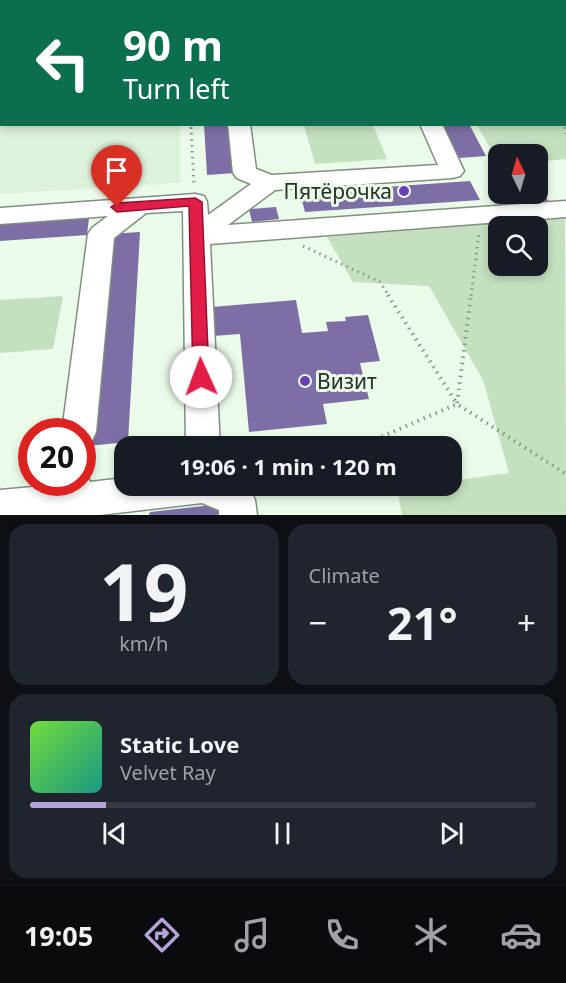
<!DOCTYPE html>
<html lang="en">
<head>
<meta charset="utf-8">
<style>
  :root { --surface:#171b24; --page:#20242c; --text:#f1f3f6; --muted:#9ea1a6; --line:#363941; --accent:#b4a2d9 }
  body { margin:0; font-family:"Noto Sans",sans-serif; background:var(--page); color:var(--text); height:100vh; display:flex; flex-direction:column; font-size:22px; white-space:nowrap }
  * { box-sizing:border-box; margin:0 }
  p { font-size:20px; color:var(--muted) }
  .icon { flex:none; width:33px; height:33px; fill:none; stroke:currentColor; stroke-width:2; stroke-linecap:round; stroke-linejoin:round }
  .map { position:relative; height:515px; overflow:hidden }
  .side { display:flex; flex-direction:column; gap:9px; padding:9px; background:#0d0f14; flex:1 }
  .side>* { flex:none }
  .hud { position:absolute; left:0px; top:0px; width:567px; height:126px; box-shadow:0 3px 9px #0003; background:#0b6e4f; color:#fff; overflow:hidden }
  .needle { width:39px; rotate:355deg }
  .buttons { position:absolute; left:488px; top:144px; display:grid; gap:12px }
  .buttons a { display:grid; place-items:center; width:60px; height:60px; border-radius:12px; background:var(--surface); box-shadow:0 3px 9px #0003; font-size:30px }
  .speed { position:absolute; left:18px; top:418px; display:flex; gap:12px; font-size:30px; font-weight:700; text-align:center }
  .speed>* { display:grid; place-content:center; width:78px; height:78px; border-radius:50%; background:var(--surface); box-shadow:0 3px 9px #0003; line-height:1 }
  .speed .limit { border:9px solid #d22; background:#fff; color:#111 }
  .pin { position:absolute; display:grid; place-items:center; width:51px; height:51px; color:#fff; margin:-62px -26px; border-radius:50% 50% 50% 0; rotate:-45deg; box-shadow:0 0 6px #0007 }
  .pin .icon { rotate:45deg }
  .me { position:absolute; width:66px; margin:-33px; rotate:358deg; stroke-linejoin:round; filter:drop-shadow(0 0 4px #0008) }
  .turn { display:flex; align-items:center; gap:21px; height:126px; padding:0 24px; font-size:27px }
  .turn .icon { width:78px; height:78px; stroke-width:2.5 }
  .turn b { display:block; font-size:42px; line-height:51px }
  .big { font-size:45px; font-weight:700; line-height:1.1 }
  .side .widget { flex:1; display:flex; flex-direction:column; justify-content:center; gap:9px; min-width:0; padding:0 21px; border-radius:18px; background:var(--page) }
  .side .dial { align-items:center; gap:0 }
  .dial b { font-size:78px; line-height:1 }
  .song { display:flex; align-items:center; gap:18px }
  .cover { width:72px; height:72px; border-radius:9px; background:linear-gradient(135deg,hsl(100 70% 55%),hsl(170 70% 35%)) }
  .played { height:6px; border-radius:3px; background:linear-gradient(90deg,var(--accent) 15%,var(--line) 15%) }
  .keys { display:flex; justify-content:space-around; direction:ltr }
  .heat { display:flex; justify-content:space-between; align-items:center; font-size:33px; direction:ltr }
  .side .tiles { flex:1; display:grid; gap:9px; grid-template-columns:1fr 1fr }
  .widget:last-child { grid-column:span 2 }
  .trip { position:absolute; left:114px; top:436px; width:348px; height:60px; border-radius:18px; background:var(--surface); box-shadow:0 3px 9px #0003; font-weight:700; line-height:60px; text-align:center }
  .menu { display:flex; height:96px; justify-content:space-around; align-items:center; background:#090b0e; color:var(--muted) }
  .menu .icon { width:42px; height:42px }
  .menu .current { color:var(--accent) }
  .menu b { font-size:27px; color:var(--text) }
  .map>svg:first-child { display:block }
  .built { fill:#ddf2da }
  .green { fill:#c4e0bf; fill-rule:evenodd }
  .building { fill:#7d6ea6 }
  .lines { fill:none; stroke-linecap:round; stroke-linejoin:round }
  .minor-casing { stroke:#818f7f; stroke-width:3 }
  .path-far2 { stroke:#8b968a; stroke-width:2; stroke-dasharray:1 3; stroke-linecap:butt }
  .path-far1 { stroke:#8b968a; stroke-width:3; stroke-dasharray:1.5 4.5; stroke-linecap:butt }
  .path { stroke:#8b968a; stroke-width:4; stroke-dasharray:1.5 5; stroke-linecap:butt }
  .minor { fill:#fff; fill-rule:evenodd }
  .route { fill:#e11d48; stroke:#92132f; stroke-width:1.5 }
  .poi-dot { fill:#6a3eb6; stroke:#ebfbe9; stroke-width:2 }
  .labels { text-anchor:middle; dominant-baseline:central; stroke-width:6; stroke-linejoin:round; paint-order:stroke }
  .poi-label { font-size:21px; fill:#292f28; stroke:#ebfbe9; text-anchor:end }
</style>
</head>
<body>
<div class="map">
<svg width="566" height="515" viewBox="0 0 566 515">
  <rect width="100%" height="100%" fill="#ebfbe9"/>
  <path class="built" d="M0,55L2,124L180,125V183L0,194Z"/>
  <path class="green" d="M566,44V159L537,162V154H498V162L477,125L566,124Z
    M304,125H373L387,159L315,164Z
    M565,217L566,515H402L397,488L452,486V481L509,473L483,380L429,286L353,282L327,237ZM498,226H537V266H498Z
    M63,296L53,349L0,353V300Z"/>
  <path class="building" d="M204,124H230L235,173L207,175Z
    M442,124H469L486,156L459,158Z
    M537,180L553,210L525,204L519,194H537Z
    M470,181L480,200L305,212L300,193Z
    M276,207L279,219L252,222L249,209Z
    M89,218L87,235L0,241V224Z
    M140,232L128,442L87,446L109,234Z
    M296,300L302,333L328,331L326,322L346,321L345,317L368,315L380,361L360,363L369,399L323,404L327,424L249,432L240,334L213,336L212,307Z
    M221,504V515H149L150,512Z"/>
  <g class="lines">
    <defs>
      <path id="minor" d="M82,0H98V2H82Z
        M336,0H352V2H336Z
        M393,0H409L410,2H393Z
        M495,0H511L512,2H495Z
        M0,46H2V58H0Z
        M228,124H250L256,169L272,175L438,165L420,124H442L464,171L460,176L452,178L275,190L228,225L566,201V217L210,244L220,447H186L183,211L146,213L114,238L96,432L91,443L82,446V432H62L88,234L92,228L108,216L0,224V208L195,194L204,196L207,202L208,215L251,184L237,178L233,173Z
        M82,471L86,472L90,482L124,478V486H246L250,488L255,500L257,515H219V510L202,503L100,515H0V490L55,485V483H82Z"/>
    </defs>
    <use href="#minor" class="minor-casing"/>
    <path class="path-far2" d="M191,124V129
      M564,124L565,129"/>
    <path class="path-far1" d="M191,127L194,185
      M565,127L566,134
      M303,246L380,282L389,296
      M471,296L479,233"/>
    <path class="path" d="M388,295L457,404L471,295
      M358,447L457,404L566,474
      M259,490L268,486"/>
    <use href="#minor" class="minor"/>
  </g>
  <path class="route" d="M195,198L202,202L209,377L207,381L201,383L195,381L193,377L189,206L117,212L111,207L117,203Z"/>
  <g class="poi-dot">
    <circle cx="404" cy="191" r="6"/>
    <circle cx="305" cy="381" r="6"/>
  </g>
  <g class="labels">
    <g class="poi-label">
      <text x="392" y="191">Пятёрочка</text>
      <text x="317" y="381" text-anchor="start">Визит</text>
    </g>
  </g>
</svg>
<div class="buttons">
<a><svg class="needle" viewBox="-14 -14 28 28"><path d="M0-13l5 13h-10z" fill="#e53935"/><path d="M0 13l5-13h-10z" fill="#9ea1a6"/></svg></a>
<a><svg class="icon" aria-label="search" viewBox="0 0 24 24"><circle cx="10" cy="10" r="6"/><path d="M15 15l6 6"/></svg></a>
</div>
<div class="speed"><div class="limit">20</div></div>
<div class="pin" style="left:117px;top:207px;background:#d93025"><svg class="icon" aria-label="arrive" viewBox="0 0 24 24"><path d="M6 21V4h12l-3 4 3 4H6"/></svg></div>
<svg class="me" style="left:201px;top:377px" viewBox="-20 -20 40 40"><circle r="19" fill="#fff"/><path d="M0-13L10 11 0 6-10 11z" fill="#e11d48"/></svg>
<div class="trip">19:06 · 1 min · 120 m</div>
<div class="hud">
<div class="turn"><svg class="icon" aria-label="left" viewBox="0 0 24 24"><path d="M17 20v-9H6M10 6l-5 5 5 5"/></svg><div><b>90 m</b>Turn left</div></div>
</div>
</div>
<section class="side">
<div class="tiles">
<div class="widget dial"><b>19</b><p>km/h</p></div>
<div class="widget"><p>Climate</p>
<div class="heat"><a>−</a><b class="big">21°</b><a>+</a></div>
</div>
<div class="widget">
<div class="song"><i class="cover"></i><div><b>Static Love</b><p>Velvet Ray</p></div></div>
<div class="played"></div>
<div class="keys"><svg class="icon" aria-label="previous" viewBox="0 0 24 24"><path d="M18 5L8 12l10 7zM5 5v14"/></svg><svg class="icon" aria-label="pause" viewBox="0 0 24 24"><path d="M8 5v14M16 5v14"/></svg><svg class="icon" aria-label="next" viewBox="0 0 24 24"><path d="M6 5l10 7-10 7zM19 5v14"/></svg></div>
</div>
</div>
</section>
<nav class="menu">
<b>19:05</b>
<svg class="icon current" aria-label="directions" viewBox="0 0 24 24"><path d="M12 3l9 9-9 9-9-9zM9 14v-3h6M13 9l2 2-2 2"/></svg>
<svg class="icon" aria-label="music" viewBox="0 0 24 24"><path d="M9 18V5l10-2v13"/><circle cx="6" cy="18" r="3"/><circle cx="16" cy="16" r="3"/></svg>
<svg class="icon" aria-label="phone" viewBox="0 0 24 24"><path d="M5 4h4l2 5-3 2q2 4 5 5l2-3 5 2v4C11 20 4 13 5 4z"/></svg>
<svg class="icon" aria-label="climate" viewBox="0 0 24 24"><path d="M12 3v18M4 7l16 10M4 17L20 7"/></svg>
<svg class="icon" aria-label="car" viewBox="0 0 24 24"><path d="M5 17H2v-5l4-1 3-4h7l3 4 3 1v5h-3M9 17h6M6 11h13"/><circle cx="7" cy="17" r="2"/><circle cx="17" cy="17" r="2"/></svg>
</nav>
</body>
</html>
